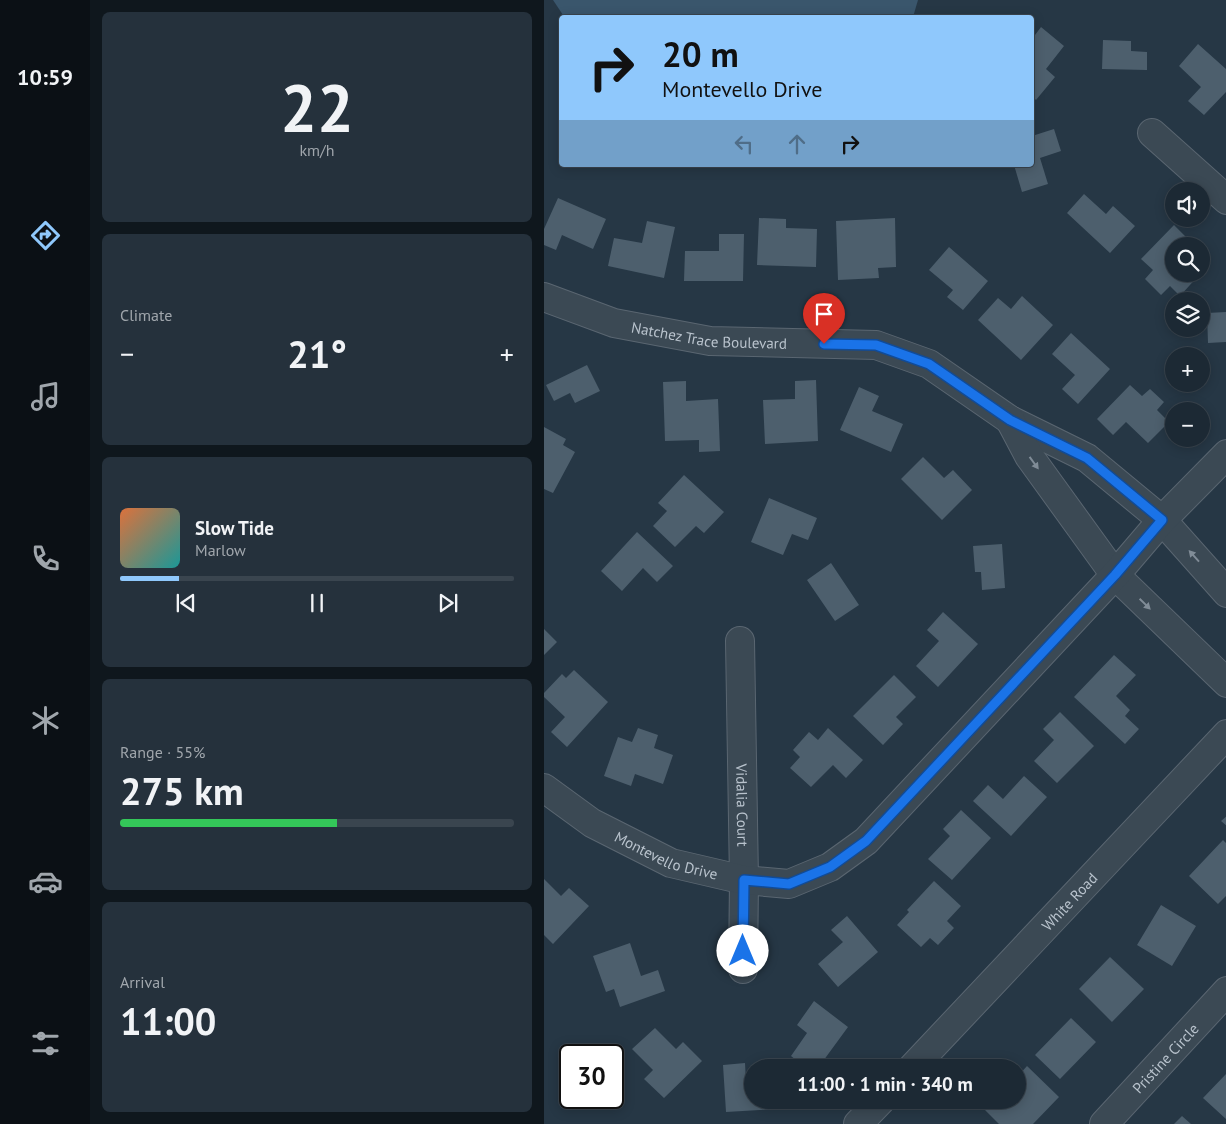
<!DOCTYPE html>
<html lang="en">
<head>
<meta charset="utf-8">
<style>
  :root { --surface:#1c2934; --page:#25313c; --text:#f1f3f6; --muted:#a0a6ac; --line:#3a454f; --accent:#8fc8fc }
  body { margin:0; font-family:"PT Sans",sans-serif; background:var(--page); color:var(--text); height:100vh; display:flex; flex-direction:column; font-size:19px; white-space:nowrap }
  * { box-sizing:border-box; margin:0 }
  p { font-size:16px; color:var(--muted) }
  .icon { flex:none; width:28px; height:28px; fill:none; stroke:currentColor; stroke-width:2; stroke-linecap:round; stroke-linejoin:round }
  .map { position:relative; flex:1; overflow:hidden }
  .panel { display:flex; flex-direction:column; gap:12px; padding:12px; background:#0f171d; width:454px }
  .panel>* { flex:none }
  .top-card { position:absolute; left:15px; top:15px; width:475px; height:152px; border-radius:5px; box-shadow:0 2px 12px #0003,0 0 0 1px var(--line); background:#8fc8fc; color:#111; overflow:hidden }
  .controls { position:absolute; left:621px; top:182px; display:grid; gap:10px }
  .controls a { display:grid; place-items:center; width:45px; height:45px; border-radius:50%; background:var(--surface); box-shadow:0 2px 12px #0003,0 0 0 1px var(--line); font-size:25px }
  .speed { position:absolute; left:15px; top:1044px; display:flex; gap:10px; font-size:25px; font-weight:700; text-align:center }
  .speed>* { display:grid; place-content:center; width:65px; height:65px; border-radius:50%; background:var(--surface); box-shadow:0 2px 12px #0003,0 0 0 1px var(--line); line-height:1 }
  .speed .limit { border:2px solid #111; border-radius:8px; background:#fff; color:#111 }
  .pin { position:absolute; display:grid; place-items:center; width:42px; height:42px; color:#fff; margin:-51px -21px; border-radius:50% 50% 50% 0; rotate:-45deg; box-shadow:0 0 5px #0007 }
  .pin .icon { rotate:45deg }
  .me { position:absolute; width:55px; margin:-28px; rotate:0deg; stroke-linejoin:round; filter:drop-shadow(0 0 4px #0008) }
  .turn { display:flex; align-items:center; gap:18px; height:105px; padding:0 20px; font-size:22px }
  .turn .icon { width:65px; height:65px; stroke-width:2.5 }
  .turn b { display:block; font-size:35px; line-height:42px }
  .lanes { display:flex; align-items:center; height:48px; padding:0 20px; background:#0003; justify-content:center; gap:25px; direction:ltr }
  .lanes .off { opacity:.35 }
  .big { font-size:38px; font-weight:800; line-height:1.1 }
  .panel .widget { flex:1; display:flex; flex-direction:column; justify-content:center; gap:8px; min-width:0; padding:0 18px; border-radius:8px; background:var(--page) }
  .panel .dial { align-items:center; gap:0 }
  .dial b { font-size:65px; line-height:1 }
  .song { display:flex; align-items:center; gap:15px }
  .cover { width:60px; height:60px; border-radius:8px; background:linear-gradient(135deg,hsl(20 70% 55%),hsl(180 70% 35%)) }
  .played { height:5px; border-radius:2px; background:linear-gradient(90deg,var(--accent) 15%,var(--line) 15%) }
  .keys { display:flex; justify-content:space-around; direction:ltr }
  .heat { display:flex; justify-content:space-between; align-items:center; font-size:28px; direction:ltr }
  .charge { height:8px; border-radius:4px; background:linear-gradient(90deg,#34c759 55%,var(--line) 0) }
  .trip { position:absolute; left:200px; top:1059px; width:282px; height:50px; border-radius:25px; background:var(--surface); box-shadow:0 2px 12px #0003,0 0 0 1px var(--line); font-weight:800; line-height:50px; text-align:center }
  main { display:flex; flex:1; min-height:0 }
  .tabs { display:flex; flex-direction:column; width:90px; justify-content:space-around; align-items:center; background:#0b1015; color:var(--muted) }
  .tabs .icon { width:35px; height:35px }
  .tabs .active { color:var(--accent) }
  .tabs b { font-size:22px; color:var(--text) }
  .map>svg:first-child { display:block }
  .water { fill:#3a566c }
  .building { fill:#4d5f6d }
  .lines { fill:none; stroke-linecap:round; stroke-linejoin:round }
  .minor-casing { stroke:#5a6671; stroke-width:30 }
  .minor { stroke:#3b4954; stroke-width:28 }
  .oneway { fill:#808c97 }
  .route-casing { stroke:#114b97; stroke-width:12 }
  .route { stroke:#1a73e8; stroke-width:9 }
  .labels { text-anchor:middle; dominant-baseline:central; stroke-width:4; stroke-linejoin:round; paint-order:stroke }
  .street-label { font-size:15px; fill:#b9c3cd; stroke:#1f2e3a }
</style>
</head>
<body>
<main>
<nav class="tabs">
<b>10:59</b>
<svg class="icon active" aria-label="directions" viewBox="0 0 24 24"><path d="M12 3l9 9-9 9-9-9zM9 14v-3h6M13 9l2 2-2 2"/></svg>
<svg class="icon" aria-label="music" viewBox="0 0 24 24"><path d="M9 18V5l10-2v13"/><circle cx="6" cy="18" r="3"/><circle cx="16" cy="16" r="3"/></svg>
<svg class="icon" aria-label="phone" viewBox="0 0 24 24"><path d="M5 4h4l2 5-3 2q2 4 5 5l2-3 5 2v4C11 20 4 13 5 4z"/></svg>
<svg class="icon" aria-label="climate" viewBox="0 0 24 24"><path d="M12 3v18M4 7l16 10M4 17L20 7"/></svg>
<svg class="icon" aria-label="car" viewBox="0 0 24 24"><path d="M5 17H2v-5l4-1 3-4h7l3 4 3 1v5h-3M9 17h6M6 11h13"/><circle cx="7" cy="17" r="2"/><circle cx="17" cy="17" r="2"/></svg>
<svg class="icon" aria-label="filters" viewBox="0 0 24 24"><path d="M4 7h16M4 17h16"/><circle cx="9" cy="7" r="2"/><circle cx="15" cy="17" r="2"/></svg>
</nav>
<section class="panel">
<div class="widget dial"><b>22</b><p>km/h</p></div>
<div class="widget"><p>Climate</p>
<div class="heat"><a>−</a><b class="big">21°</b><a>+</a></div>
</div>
<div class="widget">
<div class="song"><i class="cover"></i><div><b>Slow Tide</b><p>Marlow</p></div></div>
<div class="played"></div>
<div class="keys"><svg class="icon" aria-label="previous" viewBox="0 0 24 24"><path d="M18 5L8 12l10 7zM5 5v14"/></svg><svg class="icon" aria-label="pause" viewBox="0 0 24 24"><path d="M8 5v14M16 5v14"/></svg><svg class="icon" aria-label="next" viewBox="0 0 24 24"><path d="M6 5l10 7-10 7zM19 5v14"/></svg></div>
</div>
<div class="widget"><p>Range · 55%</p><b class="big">275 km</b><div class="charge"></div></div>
<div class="widget"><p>Arrival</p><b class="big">11:00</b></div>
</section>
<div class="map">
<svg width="683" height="1124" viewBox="0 0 683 1124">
  <rect width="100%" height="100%" fill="#263745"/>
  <path class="water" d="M9,0H374L369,17L21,18Z"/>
  <path class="building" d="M497,27L520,46L502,69L511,77L492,100L488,96V39Z
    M559,40L587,41V51L603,52V70L558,69Z
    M654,44L683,70V91L660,115L644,101L657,87L635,66Z
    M510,129L517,151L496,158L504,184L478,192L470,165H488V136Z
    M540,194L562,214L569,206L591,226L566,253L523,213Z
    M14,198L62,219L49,249L18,235L12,250L0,245V229Z
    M215,218L242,219V228L273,229L272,267L213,265Z
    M351,218L352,267L334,268L335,278L294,280L292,221Z
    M103,221L131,227L120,278L64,266L70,238L98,243Z
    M630,225L645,240L639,246H630V274H654L655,275L636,296L626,286L617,295L601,279L609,270L597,259Z
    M175,234H200L199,281H140L141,251H175Z
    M405,247L444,281L419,310L403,297L409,290L385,270Z
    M478,296L509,325L477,360L434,320L454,298L467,309Z
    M683,312V342L664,343L663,313Z
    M527,333L566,369L534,404L518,389L531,375L508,354Z
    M43,365L56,391L31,403L26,393L10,401L2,385Z
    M272,380L274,441L221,444L219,400L251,399V381Z
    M142,381V401L174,399L176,451L155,452V440L121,441L119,382Z
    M586,385L598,396L606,389L620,402L613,410L625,422L604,443L582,422L569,435L553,419Z
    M315,387L335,396L328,411L359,424L347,452L296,430Z
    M0,427L22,439L19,445L31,452L9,493L0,489Z
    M379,457L400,478L409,470L428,490L398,520L357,479Z
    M140,475L180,512L160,533L152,526L131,547L109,526L123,511L114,503Z
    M225,498L273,518L264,540L248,534L239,555L207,542Z
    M93,532L129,566L113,582L99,568L78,591L57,571Z
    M458,544L461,588L438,590L437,572H431L429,546Z
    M287,563L315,605L291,621L263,580Z
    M399,612L434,644L394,687L372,666L395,641L383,630Z
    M0,629L13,642L0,655Z
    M570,655L592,675L572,696L586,710L581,716L595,729L581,744L530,697Z
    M30,670L64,702L23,747L7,732L21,717L0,697V693L18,674L22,678Z
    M350,675L372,697L352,717L359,724L339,745L309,716Z
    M516,712L550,746L513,783L490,761L510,740L499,729Z
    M94,728L114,735L110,748L129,755L119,784L91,774L87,786L60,776L74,737L88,742Z
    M284,728L319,760L302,778L289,765L267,787L246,768L256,757L249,750L265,732L274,740Z
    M480,776L503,797L467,836L429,801L444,785L459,799Z
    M417,810L447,838L408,880L384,859L406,836L399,829Z
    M683,816V826L677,821Z
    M679,840L683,844V895L674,904L645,876Z
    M0,879L17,896L25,888L45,906L9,944L0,935Z
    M390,881L417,906L403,921L410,928L394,945L386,938L377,947L353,925L365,912L363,910Z
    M617,905L652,926L628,966L593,945Z
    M303,916L334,952L294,987L274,964L299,942L287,930Z
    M86,943L97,976L114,970L121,991L76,1007L70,989L62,992L49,956Z
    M566,957L600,989L568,1022L535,989Z
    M270,1001L304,1027L274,1068H262L247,1056L263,1033L253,1025Z
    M527,1018L552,1042L516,1079L491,1055Z
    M111,1028L132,1049L139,1042L158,1061L120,1098L100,1079L109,1070L88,1049Z
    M201,1063L202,1082L209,1081V1100H234L235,1109L182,1112L179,1065Z
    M483,1066L515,1097L489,1124H455L441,1110L450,1100H474V1076Z
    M683,1073V1120L659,1098Z
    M638,1116L647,1124H630Z"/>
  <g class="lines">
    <defs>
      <g id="minor">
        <path d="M608,133L683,200"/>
        <path id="s1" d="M0,297L70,323L166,341L332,345L385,364L466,420L543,458L618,520L683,593"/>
        <path d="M466,420L485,456L571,575L683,683"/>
        <path id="s2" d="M196,641L200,880L199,969"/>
        <path id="s3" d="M0,788L48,823L127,863L200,880L245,884L286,867L322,841L571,575L618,520L683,454"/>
        <path id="s4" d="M368,1068L683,734"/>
        <path d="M314,1124L337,1100"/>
        <path id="s5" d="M560,1124L683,991"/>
      </g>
    </defs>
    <use href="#minor" class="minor-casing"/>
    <use href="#minor" class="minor"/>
  </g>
  <defs><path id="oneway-solid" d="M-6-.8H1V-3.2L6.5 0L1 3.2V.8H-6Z" transform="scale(1.25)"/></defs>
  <g class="oneway">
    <use href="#oneway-solid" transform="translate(490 463) rotate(54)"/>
    <use href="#oneway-solid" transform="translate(650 556) rotate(-132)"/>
    <use href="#oneway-solid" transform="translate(601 604) rotate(44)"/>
  </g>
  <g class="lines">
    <defs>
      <path id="route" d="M199,951L200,880L245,884L286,867L322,841L571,575L618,520L543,458L466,420L385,364L332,345L280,344"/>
    </defs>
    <use href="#route" class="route-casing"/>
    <use href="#route" class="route"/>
  </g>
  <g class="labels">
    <g class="street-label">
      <text stroke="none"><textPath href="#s1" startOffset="171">Natchez Trace Boulevard</textPath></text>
      <text stroke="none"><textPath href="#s2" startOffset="164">Vidalia Court</textPath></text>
      <text stroke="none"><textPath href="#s3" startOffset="141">Montevello Drive</textPath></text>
      <text stroke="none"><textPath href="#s4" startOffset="229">White Road</textPath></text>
      <text stroke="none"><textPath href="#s5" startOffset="90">Pristine Circle</textPath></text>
    </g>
  </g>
</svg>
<div class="controls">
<a><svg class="icon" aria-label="sound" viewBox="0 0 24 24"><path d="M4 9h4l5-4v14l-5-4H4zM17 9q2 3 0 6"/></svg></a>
<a><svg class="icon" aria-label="search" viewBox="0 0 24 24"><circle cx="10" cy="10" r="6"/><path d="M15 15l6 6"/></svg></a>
<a><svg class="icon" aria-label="layers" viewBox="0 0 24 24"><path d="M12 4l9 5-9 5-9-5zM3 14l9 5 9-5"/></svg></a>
<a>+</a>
<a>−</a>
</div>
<div class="speed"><div class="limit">30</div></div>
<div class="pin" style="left:280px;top:344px;background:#d93025"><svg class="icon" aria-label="arrive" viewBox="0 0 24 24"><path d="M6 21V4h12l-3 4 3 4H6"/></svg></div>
<svg class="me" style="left:199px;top:951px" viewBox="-20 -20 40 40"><circle r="19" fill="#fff"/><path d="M0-13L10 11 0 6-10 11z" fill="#1a73e8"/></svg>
<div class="trip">11:00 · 1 min · 340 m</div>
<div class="top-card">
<div class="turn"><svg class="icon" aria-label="right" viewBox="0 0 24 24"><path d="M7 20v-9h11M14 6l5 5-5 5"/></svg><div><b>20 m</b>Montevello Drive</div></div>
<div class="lanes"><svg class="icon off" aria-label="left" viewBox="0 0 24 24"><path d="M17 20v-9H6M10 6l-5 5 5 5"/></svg><svg class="icon off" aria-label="ahead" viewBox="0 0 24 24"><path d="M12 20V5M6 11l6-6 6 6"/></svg><svg class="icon" aria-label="right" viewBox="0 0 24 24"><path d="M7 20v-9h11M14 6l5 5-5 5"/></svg></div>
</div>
</div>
</main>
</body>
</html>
